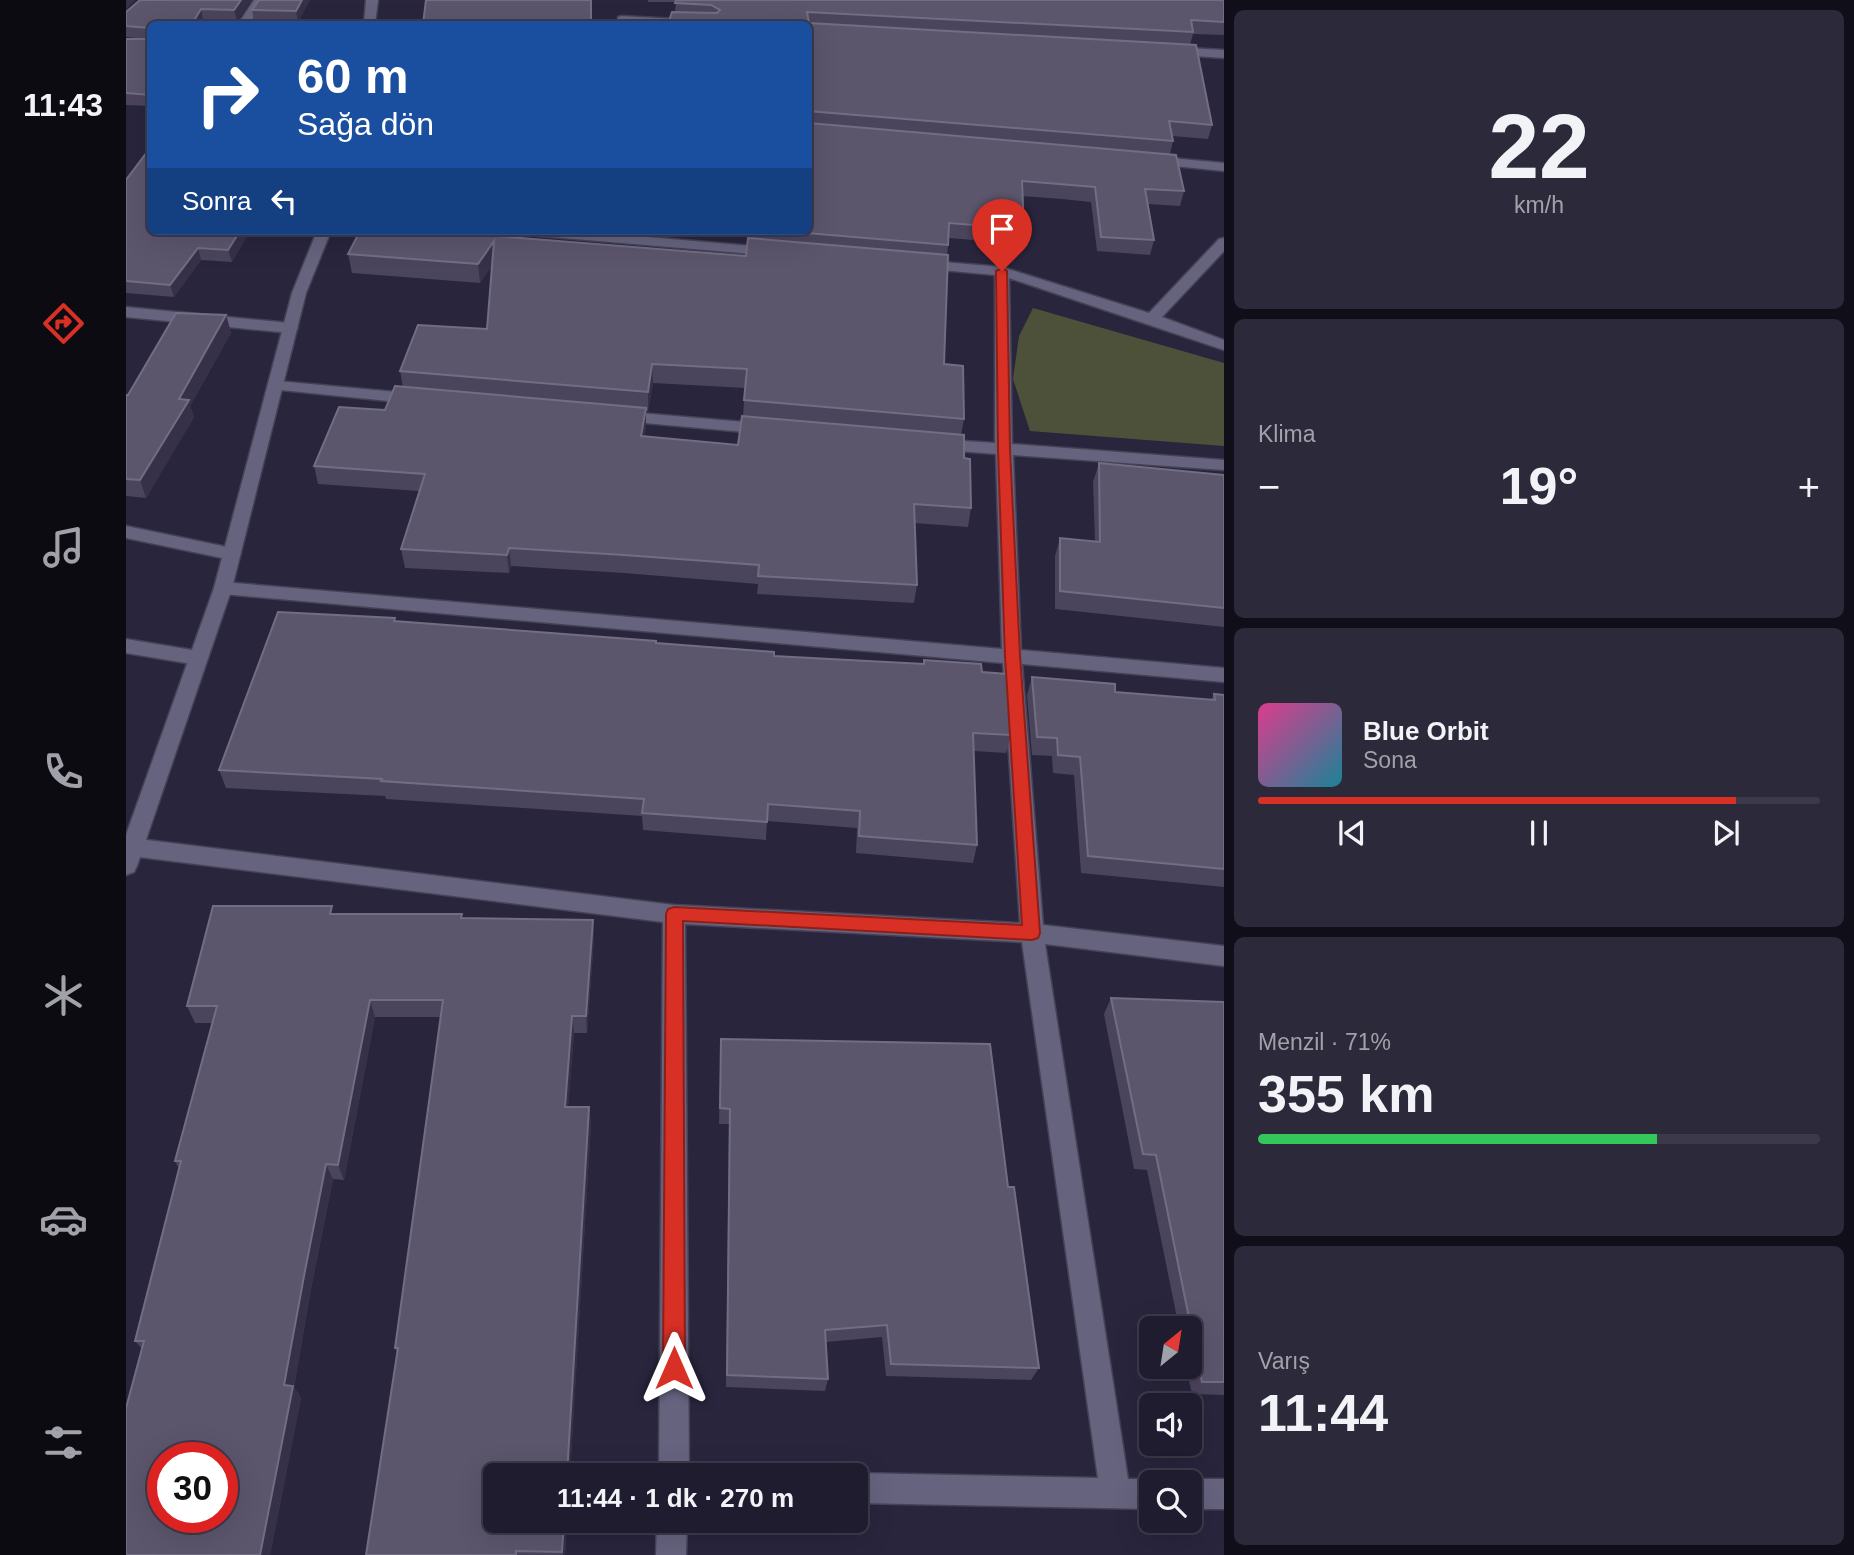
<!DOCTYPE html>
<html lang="tr">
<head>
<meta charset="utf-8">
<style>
  :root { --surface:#1e1c2e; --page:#2b293a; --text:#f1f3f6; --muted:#a1a1aa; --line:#3c3a4a; --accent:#d93025 }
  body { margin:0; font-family:Arial,sans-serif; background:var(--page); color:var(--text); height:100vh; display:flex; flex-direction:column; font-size:26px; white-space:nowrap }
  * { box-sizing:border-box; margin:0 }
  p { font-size:23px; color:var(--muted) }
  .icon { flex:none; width:38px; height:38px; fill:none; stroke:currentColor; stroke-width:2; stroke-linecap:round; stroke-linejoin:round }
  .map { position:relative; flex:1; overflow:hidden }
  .sheet { display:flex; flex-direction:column; gap:10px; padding:10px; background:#100f19; width:630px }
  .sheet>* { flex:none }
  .hud { position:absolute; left:21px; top:21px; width:665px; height:214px; border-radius:10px; box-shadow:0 7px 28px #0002,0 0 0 2px var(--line); background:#1a4fa0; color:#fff; overflow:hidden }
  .needle { width:46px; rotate:30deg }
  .controls { position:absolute; left:1013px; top:1316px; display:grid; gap:14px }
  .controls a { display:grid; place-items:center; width:63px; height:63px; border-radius:10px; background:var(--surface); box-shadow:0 7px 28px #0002,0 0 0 2px var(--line); font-size:35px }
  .speed { position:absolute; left:21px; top:1442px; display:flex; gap:14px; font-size:35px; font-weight:700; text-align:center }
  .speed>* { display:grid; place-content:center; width:91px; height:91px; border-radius:50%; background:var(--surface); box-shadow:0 7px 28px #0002,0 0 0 2px var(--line); line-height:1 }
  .speed .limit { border:10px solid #d22; background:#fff; color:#111 }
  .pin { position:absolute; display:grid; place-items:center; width:60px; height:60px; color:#fff; margin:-72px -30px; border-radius:50% 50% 50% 0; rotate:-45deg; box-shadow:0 0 7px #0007 }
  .pin .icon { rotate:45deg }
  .me { position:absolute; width:77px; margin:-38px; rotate:0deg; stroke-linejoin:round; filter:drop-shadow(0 0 5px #0008) }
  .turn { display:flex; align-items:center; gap:24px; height:147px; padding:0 35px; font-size:32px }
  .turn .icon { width:91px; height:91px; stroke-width:2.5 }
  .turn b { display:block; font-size:49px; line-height:60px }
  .then { display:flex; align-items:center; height:66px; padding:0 35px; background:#0003; gap:14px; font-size:26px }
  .big { font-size:52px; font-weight:600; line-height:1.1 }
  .sheet .tile { flex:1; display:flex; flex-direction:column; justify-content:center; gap:10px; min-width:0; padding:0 24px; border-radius:10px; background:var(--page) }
  .sheet .dial { align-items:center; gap:0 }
  .dial b { font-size:91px; line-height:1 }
  .song { display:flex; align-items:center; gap:21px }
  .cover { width:84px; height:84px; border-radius:10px; background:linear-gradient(135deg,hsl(330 70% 55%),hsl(190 70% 35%)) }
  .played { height:7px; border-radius:4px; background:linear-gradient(90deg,var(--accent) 85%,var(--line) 85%) }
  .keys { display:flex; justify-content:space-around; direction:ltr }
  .heat { display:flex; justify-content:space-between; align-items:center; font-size:38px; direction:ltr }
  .charge { height:10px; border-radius:5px; background:linear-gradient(90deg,#34c759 71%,var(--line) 0) }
  .trip { position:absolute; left:357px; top:1463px; width:385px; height:70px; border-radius:10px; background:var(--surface); box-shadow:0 7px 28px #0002,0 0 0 2px var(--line); font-weight:600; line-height:70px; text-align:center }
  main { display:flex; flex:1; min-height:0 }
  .menu { display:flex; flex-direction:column; width:126px; justify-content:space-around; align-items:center; background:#0c0b12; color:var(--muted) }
  .menu .icon { width:49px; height:49px }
  .menu .current { color:var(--accent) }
  .menu b { font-size:32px; color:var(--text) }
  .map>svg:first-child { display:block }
  .green { fill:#4e513a }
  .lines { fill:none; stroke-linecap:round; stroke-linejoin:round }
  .street-casing { stroke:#454256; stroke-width:3 }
  .secondary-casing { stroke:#454256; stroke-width:3 }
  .street { fill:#66637f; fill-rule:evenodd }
  .secondary { fill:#66637f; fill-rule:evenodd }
  .wall { fill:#4b445d; fill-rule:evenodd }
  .shaded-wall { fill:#363049 }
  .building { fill:#5c566d; stroke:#726d83; stroke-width:2; fill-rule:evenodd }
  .route { fill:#d93025; stroke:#8d1f18; stroke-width:2 }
</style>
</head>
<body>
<main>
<nav class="menu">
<b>11:43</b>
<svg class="icon current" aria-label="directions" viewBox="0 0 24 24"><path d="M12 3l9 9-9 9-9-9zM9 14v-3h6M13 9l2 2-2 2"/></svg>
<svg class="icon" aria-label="music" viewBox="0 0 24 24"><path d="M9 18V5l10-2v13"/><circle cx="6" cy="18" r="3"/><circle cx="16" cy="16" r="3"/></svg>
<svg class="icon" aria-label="phone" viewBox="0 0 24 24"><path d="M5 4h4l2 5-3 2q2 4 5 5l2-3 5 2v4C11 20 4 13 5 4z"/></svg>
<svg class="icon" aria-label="climate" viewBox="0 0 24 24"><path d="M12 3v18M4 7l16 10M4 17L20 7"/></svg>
<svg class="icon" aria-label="car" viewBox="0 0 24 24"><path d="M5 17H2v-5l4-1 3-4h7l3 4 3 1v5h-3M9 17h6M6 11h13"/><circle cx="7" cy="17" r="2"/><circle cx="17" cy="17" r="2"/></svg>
<svg class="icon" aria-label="filters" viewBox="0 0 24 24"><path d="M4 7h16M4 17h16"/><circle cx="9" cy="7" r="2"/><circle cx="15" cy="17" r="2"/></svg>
</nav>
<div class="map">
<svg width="1098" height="1555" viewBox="0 0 1098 1555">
  <rect width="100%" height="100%" fill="#28253d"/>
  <path class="green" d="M907,308L1098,363V446L904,431L887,379L893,336Z"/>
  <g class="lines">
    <defs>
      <path id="street" d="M128,0H140L123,24H112Z
        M496,16L585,21L591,24L492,21V17Z
        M1044,47L1098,50V58L1040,54L1038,51Z
        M1023,156L1098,163V171L1018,163V157Z
        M394,231H452L650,248L657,252L650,256L401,235Z
        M1098,238V251L1036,317L1098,340V350L883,278L886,444L1098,460V470L887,455L895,650L1098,668V682L896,664L917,925L1098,946V966L919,944L1002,1479H1026L1034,1482H1026V1509L730,1503V1475H725L730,1473L972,1478L896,942L559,924L563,1475H533L537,922L5,856L0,854V840L5,838L548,905L894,923L877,663L97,594L90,592L88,588L90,584L97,582L876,649L870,454L808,449L800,444L808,439L869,443V275L794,268L787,264L794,260L876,267L1023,313L1093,239Z
        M0,307L164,323L172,328L164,333L0,317Z
        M151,381L292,394L300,399L292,404L145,389L143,386L145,383Z
        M491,411L640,424L648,429L640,434L485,420L483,416Z
        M0,526L106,548L115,554L106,560L0,538Z
        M0,639L72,651L79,653L82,658L79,663L72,665L0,653Z
        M1064,1479H1098V1509H1064V1482H1056Z
        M531,1521H561L560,1555H530Z"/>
      <path id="secondary" d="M240,0H252L249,24H238Z
        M191,231H205L180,293L106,588L11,866L8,872L0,875V835L88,588L166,293Z"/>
    </defs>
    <use href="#street" class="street-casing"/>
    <use href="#secondary" class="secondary-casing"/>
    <use href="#street" class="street"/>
    <use href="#secondary" class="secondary"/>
  </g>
  <path class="wall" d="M14,0H125L111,21L77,20L24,24V106L0,105V39H20L0,37V12Z
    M184,0L172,22L128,21L126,10Z
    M522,0H1098V35L1067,34L1064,45L1086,125L1082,139L1046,136L1047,141L1044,154L1058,191L1054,206L1022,204L1028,240L1024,255L971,251L965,202L936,199L896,196L898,229L895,244L823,238L821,255L818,364L838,419L835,435L845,508L842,527L788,523L791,585L788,603L631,594L632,584L498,573L385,566L383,573L279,568L275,549L293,491L192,484L188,466L259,410L277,387L274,371L361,329L366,265L354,283L226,273L222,254L234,231H387L383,237L620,256L624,231H682V24L549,12L550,2H522ZM527,383L619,388L617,416L612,445L518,437L520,426V411H522Z
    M0,180L24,231H124L106,262L75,260L48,297L0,293Z
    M100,315L105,333L64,406L68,417L20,498L0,496V395H2Z
    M973,463L1098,475V627L929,609V556L934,538L969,542L967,482Z
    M269,618V621L530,643L648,656L797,664L798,660L856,672L885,735L880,753L848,751L851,845L847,863L730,853L731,828L641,821L640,840L517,830L516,816L260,799L259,796L100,788L93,770Z
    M906,677L989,692L1085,700L1088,694L1098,695V887L955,873L948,775L927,773L926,756L906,755L901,695Z
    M209,914H336V918L467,920L468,938L461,1033H448L442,1107H463L465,1123L439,1555H240L271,1352L269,1348L315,1017H249L218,1180L207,1179L185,1289L168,1387L175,1398L144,1555H0L16,1349L9,1341L53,1169L49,1161L86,1023H69L61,1006Z
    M985,998L1098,1002V1395L1066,1394L1060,1367H1064V1328H1053L1021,1170L1008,1169L978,1014Z
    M595,1039L882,1187L913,1368L905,1380L760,1376L756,1337L700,1342L702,1379L699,1391L600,1387L603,1124H593Z"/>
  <path class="shaded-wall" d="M0,0H9L0,9Z
    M115,0H125L111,21L108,10Z
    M176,0H184L172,22L170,11Z
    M75,9L77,20L75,24H66Z
    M114,231H124L106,262L102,250Z
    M374,231H387L373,254L371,236Z
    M368,241L370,259L354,283L352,264Z
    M72,248L75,260L48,297L44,285Z
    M100,315L105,333L64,406L68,417L20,498L14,480L53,399Z
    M526,364L527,383L522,411V392Z
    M520,408V426L516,455L515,436Z
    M383,548L385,566L383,573L381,555Z
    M467,920L468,938L461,1033L460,1016Z
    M244,1000L249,1017L218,1180L212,1165Z
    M446,1016L448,1033L441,1122L439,1107Z
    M463,1107L465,1123L444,1475H441Z
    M200,1164L207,1179L185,1289L168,1387L175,1398L144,1555H134L158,1385L178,1276Z
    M438,1521H441L439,1555H437L436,1552Z"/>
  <path class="building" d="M14,0H115L108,10L75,9L66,24H24V95L0,93V39H21L23,28L0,26V12Z
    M133,0H176L170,11L126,10Z
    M300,0H465V24H297Z
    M550,0H1098V22L1065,20L1067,32L681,12L683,23L1070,45L1086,125L1043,121L1047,141L682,111V24H542L546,12L591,13L594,10L585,5L549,3Z
    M682,121L683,123L1050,155L1058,191L1019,189L1028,240L975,237L969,187L896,181L898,229L823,223L822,245L657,231H682Z
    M24,148V231H114L102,250L72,248L44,285L0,281V180Z
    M234,231H374L371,236L620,256L622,238L822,255L818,364L837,366L838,419L618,400L621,369L526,364L522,392L274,371L292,325L361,329L368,241L352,264L222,254Z
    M50,313L100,315L53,399L63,400L14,480L0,479V395H2Z
    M269,386L520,408L515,436L612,445L616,416L838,435V458L844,459L845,508L788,504L791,585L632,576L633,565L498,555L383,548L381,555L275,549L299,474L188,466L213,407L259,410Z
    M973,463L1098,475V608L934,591V538L974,542Z
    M152,612L269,618L268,621L530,641V643L648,652V656L798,664V660L855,664L856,672L881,674L885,735L847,733L851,845L733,836L734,811L642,804L641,822L516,813L518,799L255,781L256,779L93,770Z
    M906,677L989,684V692L1089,700L1088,694L1098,695V869L962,856L954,757L932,755L931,738L911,737Z
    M87,906H206L204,914H336L335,918L467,920L460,1016H446L439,1107H463L441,1475H369V1521H438L436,1552L390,1551V1555H240L272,1348H269L317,1000H244L212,1165L200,1164L178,1276L158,1385L167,1386L134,1555H0V1408L18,1341H9L55,1161H49L91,1006H61ZM37,1458H96V1517H37Z
    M985,998L1098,1002V1382H1076L1030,1155L1017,1154Z
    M595,1039L864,1044L882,1187H888L913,1368L765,1364L761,1325L699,1330L702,1379L601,1375L604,1109L594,1108Z"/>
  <path class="route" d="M876,268L881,271L884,450L894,656L914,933L912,938L906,940L557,921L559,1368L556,1376L548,1379L541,1376L537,1368L540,914L542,909L548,907L896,925L879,656L872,450L870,271Z"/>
</svg>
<div class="controls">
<a><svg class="needle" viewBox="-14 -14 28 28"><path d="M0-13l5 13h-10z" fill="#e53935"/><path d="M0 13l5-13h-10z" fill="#a1a1aa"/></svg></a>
<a><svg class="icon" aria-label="sound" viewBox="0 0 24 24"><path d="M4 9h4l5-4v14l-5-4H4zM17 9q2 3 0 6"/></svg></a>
<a><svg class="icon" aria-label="search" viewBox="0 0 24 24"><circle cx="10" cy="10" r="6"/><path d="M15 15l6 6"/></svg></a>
</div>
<div class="speed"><div class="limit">30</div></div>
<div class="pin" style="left:876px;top:271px;background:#d93025"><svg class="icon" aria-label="arrive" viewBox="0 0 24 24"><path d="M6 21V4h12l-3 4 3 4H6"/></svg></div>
<svg class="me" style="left:548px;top:1368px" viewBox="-20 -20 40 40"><path d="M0-17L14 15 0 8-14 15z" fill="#d93025" stroke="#fff" stroke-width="4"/></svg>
<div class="trip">11:44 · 1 dk · 270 m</div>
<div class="hud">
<div class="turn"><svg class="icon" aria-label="right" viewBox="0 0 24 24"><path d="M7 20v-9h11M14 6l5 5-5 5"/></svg><div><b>60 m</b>Sağa dön</div></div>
<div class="then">Sonra<svg class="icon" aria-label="left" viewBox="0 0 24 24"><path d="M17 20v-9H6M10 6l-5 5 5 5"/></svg></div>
</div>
</div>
<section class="sheet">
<div class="tile dial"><b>22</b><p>km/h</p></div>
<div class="tile"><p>Klima</p>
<div class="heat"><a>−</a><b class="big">19°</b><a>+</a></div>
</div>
<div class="tile">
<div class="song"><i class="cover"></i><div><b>Blue Orbit</b><p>Sona</p></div></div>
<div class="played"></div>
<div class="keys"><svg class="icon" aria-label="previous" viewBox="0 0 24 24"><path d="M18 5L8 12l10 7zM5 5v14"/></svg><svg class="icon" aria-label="pause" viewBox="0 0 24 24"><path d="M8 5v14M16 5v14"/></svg><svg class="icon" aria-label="next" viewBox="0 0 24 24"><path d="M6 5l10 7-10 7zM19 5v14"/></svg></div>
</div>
<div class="tile"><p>Menzil · 71%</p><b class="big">355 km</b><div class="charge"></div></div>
<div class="tile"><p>Varış</p><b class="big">11:44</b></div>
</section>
</main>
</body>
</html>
